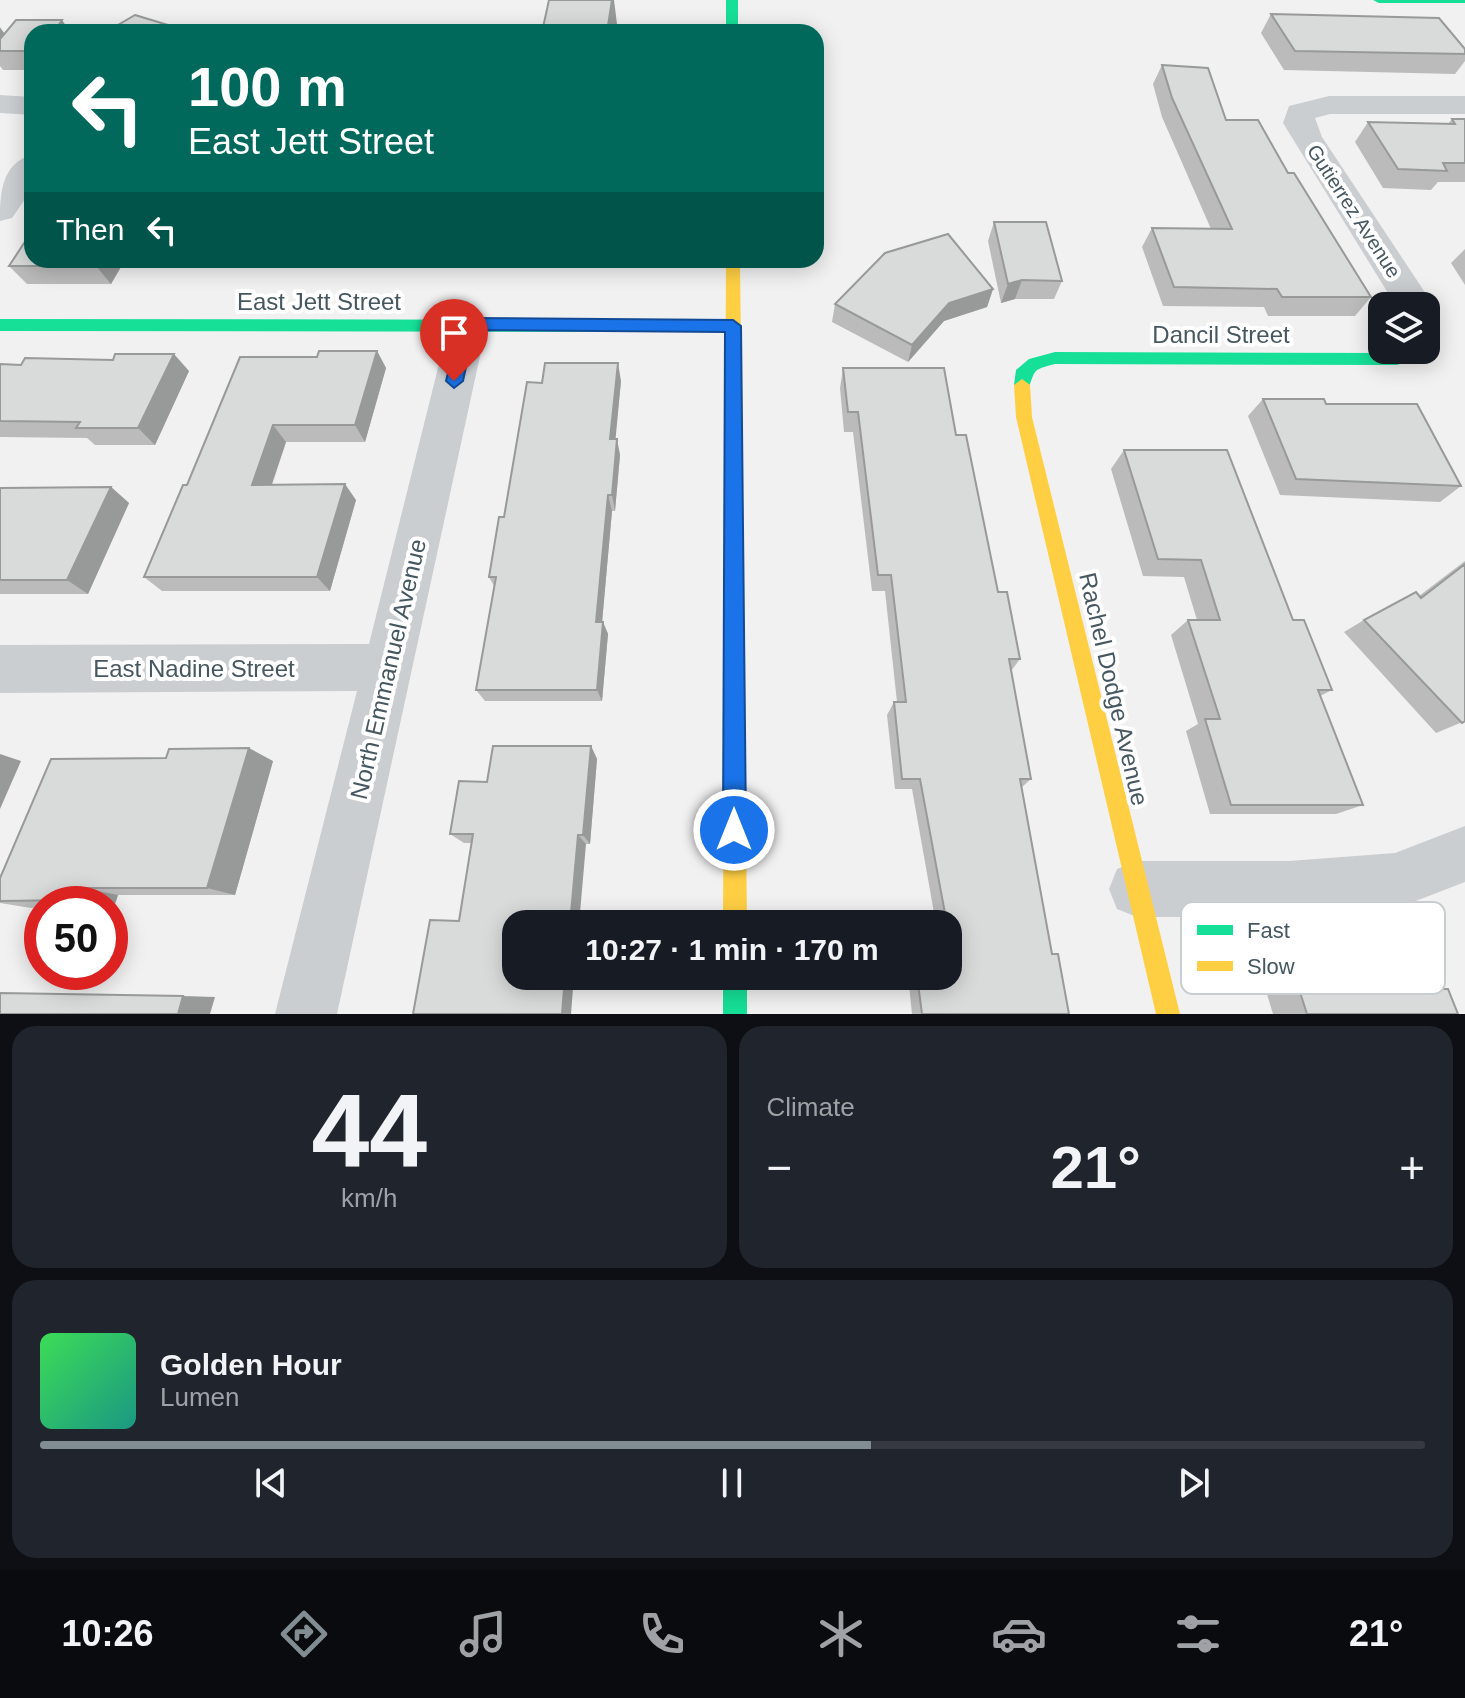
<!DOCTYPE html>
<html lang="en">
<head>
<meta charset="utf-8">
<style>
  :root { --surface:#171b24; --page:#20242c; --text:#f1f3f6; --muted:#9ea1a6; --line:#363941; --accent:#828d93 }
  body { margin:0; font-family:Arial,sans-serif; background:var(--page); color:var(--text); height:100vh; display:flex; flex-direction:column; font-size:30px; white-space:nowrap }
  * { box-sizing:border-box; margin:0 }
  p { font-size:26px; color:var(--muted) }
  .icon { flex:none; width:44px; height:44px; fill:none; stroke:currentColor; stroke-width:2; stroke-linecap:round; stroke-linejoin:round }
  .map { position:relative; height:1014px; overflow:hidden }
  .drawer { display:flex; flex-direction:column; gap:12px; padding:12px; background:#0d0f14; flex:1 }
  .drawer>* { flex:none }
  .guide { position:absolute; left:24px; top:24px; width:800px; height:244px; border-radius:24px; box-shadow:0 4px 20px #0003; background:#00695c; color:#fff; overflow:hidden }
  .tools { position:absolute; left:1368px; top:292px; display:grid; gap:16px }
  .tools a { display:grid; place-items:center; width:72px; height:72px; border-radius:16px; background:var(--surface); box-shadow:0 4px 20px #0003; font-size:40px }
  .speed { position:absolute; left:24px; top:886px; display:flex; gap:16px; font-size:40px; font-weight:700; text-align:center }
  .speed>* { display:grid; place-content:center; width:104px; height:104px; border-radius:50%; background:var(--surface); box-shadow:0 4px 20px #0003; line-height:1 }
  .speed .limit { border:12px solid #d22; background:#fff; color:#111 }
  .pin { position:absolute; display:grid; place-items:center; width:68px; height:68px; color:#fff; margin:-82px -34px; border-radius:50% 50% 50% 0; rotate:-45deg; box-shadow:0 0 8px #0007 }
  .pin .icon { rotate:45deg }
  .me { position:absolute; width:88px; margin:-44px; rotate:0deg; stroke-linejoin:round; filter:drop-shadow(0 0 6px #0008) }
  .turn { display:flex; align-items:center; gap:28px; height:168px; padding:0 32px; font-size:36px }
  .turn .icon { width:104px; height:104px; stroke-width:2.5 }
  .turn b { display:block; font-size:56px; line-height:68px }
  .then { display:flex; align-items:center; height:76px; padding:0 32px; background:#0003; gap:16px; font-size:30px }
  .big { font-size:60px; font-weight:600; line-height:1.1 }
  .drawer .tile { flex:1; display:flex; flex-direction:column; justify-content:center; gap:12px; min-width:0; padding:0 28px; border-radius:24px; background:var(--page) }
  .drawer .dial { align-items:center; gap:0 }
  .dial b { font-size:104px; line-height:1 }
  .song { display:flex; align-items:center; gap:24px }
  .cover { width:96px; height:96px; border-radius:12px; background:linear-gradient(135deg,hsl(130 70% 55%),hsl(170 70% 35%)) }
  .played { height:8px; border-radius:4px; background:linear-gradient(90deg,var(--accent) 60%,var(--line) 60%) }
  .keys { display:flex; justify-content:space-around; direction:ltr }
  .heat { display:flex; justify-content:space-between; align-items:center; font-size:44px; direction:ltr }
  .drawer .tiles { flex:1; display:grid; gap:12px; grid-template-columns:1fr 1fr }
  .tile:last-child { grid-column:span 2 }
  .trip { position:absolute; left:502px; top:910px; width:460px; height:80px; border-radius:24px; background:var(--surface); box-shadow:0 4px 20px #0003; font-weight:600; line-height:80px; text-align:center }
  .tabs { display:flex; height:128px; justify-content:space-around; align-items:center; background:#090b0e; color:var(--muted) }
  .tabs .icon { width:56px; height:56px }
  .tabs .selected { color:var(--accent) }
  .tabs b { font-size:36px; color:var(--text) }
  .map>svg:first-child { display:block }
  .lines { fill:none; stroke-linecap:round; stroke-linejoin:round }
  .street { fill:#caced1; fill-rule:evenodd }
  .fast { fill:#16e098; fill-rule:evenodd }
  .slow { fill:#ffcf43; fill-rule:evenodd }
  .wall { fill:#bbb }
  .shaded-wall { fill:#989999 }
  .building { fill:#d9dada; stroke:#989999; stroke-width:2 }
  .route { fill:#1a73e8; stroke:#114b97; stroke-width:2 }
  .labels { text-anchor:middle; dominant-baseline:central; stroke-width:8; stroke-linejoin:round; paint-order:stroke }
  .far-street-label { font-size:20px; fill:#465760; stroke:#fff }
  .street-label { font-size:24px; fill:#465760; stroke:#fff }
  .key { fill:#fff; stroke:#c8cdcf; stroke-width:2 }
  .key-label { font-size:22px; fill:#465760 }
</style>
</head>
<body>
<div class="map">
<svg width="1465" height="1014" viewBox="0 0 1465 1014">
  <rect width="100%" height="100%" fill="#f2f1f1"/>
  <g class="lines">
    <path class="street" d="M0,95L32,97V115L0,113Z
      M1329,96H1465V114H1330L1315,118L1322,137L1434,306L1428,315L1426,306H1396L1283,123L1289,106Z
      M32,155V189L12,218L0,221C0,195 1,163 32,155Z
      M468,310L481,314L487,324L337,1014H275L357,691L0,693V645L369,644L449,324L455,314Z
      M1465,826V882L1395,909L1289,917H1137L1117,909L1109,889L1117,869L1137,861H1289L1395,853Z"/>
    <path class="fast" d="M726,0H738V32H726Z
      M1373,0H1465V3H1379Z
      M0,319L733,320L741,326L733,332L0,331Z
      M1426,345L1431,350L1429,354L1397,365L1055,364C1031,370 1036,370 1028,389L1022,391L1014,385L1016,370L1029,359L1055,352L1396,353L1426,350Z
      M723,976H747V1014H723Z"/>
    <path class="slow" d="M726,260H740L747,924H723Z
      M1022,379L1030,385L1032,417L1180,1014H1156L1016,417L1014,385Z"/>
  </g>
  <path class="wall" d="M1271,14L1465,49V61L1455,74L1284,70L1261,33Z
    M62,20L70,32H32V70H3L0,66V27L5,34Z
    M1162,65L1288,173L1371,297L1355,316H1268L1264,307L1163,306L1142,247L1152,228L1211,229L1162,117L1153,84Z
    M1452,119H1465V182H1438L1431,190L1383,188L1355,142L1368,122L1448,124Z
    M994,222L1062,281L1054,299H1015L1001,303L988,241Z
    M1465,249V285L1451,263Z
    M32,260H125L111,284H27L9,266Z
    M993,289L987,307L944,321L908,362L832,322L835,304Z
    M377,351L386,368L365,442H286L272,485L356,500L330,591H162L144,577L187,485L317,357Z
    M0,364L21,365L189,371L155,445H95L87,438L0,437Z
    M843,368L956,435L998,592L1020,659L1011,671L1031,779L1022,787L1052,954L1069,1014H912L908,976H948V924H936L912,789H895L887,715L894,702H897L885,591H872L853,432H844L840,388Z
    M621,381L615,439L620,455L615,511H612L602,622H603L608,634L602,701H485L476,690L494,586L489,577L504,517Z
    M1263,399L1326,404L1461,486L1440,502L1280,495L1248,416Z
    M1124,450L1293,620L1332,690L1320,696L1363,805L1336,814H1210L1186,731L1198,724L1171,635L1188,620H1197L1184,577L1143,576L1111,469Z
    M111,487L129,503L88,594H0V488Z
    M1465,561V721L1436,733L1344,632L1364,620L1419,596Z
    M591,746L597,759L590,844H586L459,921L472,843H464L450,834L487,782Z
    M273,761L235,895H118L114,907H110V904H42V907L31,908L0,903V878Z
    M1299,989L1458,1014H1273L1266,991Z"/>
  <path class="shaded-wall" d="M612,0H614L618,32H607Z
    M62,20L70,32H54Z
    M0,28L12,43L0,51Z
    M99,260H125L111,284L96,266Z
    M1022,280L1015,299L1001,303L1008,284Z
    M993,289L987,307L944,321L908,362L912,345L949,303Z
    M377,351L386,368L365,442L355,425Z
    M174,354L189,371L155,445L138,428Z
    M618,363L621,381L614,455L610,439Z
    M273,425L286,442L266,501L252,485Z
    M617,439L620,455L615,511L612,495Z
    M345,484L356,500L330,591L317,577Z
    M111,487L129,503L88,594L67,580Z
    M608,495L612,511L601,634L596,622Z
    M603,622L608,634L602,701L597,690Z
    M591,746L597,759L590,844L583,835Z
    M249,748L273,761L235,895L207,888Z
    M0,754L21,761L0,809Z
    M578,835L586,844L579,924H570Z
    M82,888L118,895L114,907L110,906V904H99L78,900Z
    M565,976H574L571,1014H562Z
    M183,996L215,997L210,1014H178Z"/>
  <path class="building" d="M549,0H612L607,32H542Z
    M1271,14L1439,18L1465,49V54L1295,51Z
    M135,15L191,32H106Z
    M16,20H62L54,32H32V51H0V39Z
    M1162,65L1208,68L1226,120H1258L1288,173H1294L1371,297H1282L1277,289L1174,287L1152,228L1232,229L1172,98Z
    M1452,119H1465V163H1443L1447,171L1398,169L1368,122L1455,124Z
    M994,222H1046L1062,281L1022,280L1008,284Z
    M32,231V260H99L96,266H9Z
    M948,234L993,289L949,303L912,345L835,304L885,253Z
    M319,351H377L355,425H273L252,485L345,484L317,577H144L183,485H187L240,357H317Z
    M115,354H174L138,428H76L80,422L0,421V364L21,365L25,358L113,360Z
    M545,363H618L610,439H617L612,495H608L596,622H603L597,690H476L496,577H489L499,517H504L527,382L542,383Z
    M843,368H944L956,435H966L998,592H1007L1020,659H1009L1031,779H1020L1052,954H1058L1069,1014H922L917,976H948V954H952L948,924H947L920,779H902L894,702H906L891,575H878L858,412H848Z
    M1263,399H1324L1326,404H1417L1461,486L1296,479Z
    M1124,450H1227L1293,620H1304L1332,690H1318L1363,805H1231L1205,719H1220L1188,620H1220L1201,560L1158,559Z
    M111,487L67,580H0V488Z
    M1465,564V721L1462,723L1364,620L1416,592L1421,598Z
    M493,746H591L583,835H578L570,924H516V976H565L562,1014H413L430,920L459,921L473,834H450L459,781L487,782Z
    M249,748L207,888H82L78,900L0,901V878L51,759L166,758L169,749Z
    M1299,989H1448L1458,1014H1307Z
    M0,993L183,996L178,1014H0Z"/>
  <path class="route" d="M468,318L733,320L741,326L746,830L742,838L734,842L726,838L723,830L725,332L474,330L463,381L454,388L446,381L460,324Z"/>
  <g class="labels">
    <g class="far-street-label">
      <text transform="translate(1354 211) rotate(57)">Gutierrez Avenue</text>
    </g>
    <g class="street-label">
      <text x="319" y="301">East Jett Street</text>
      <text x="1221" y="334">Dancil Street</text>
      <text x="194" y="668">East Nadine Street</text>
      <text transform="translate(388 669) rotate(-77)">North Emmanuel Avenue</text>
      <text transform="translate(1114 689) rotate(77)">Rachel Dodge Avenue</text>
    </g>
  </g>
  <rect x="1181" y="902" width="264" height="92" rx="12" class="key"/>
  <rect x="1197" y="925" width="36" height="10" fill="#16e098"/>
  <rect x="1197" y="961" width="36" height="10" fill="#ffcf43"/>
  <g class="key-label">
    <text x="1247" y="938">Fast</text>
    <text x="1247" y="974">Slow</text>
  </g>
</svg>
<div class="tools">
<a><svg class="icon" aria-label="layers" viewBox="0 0 24 24"><path d="M12 4l9 5-9 5-9-5zM3 14l9 5 9-5"/></svg></a>
</div>
<div class="speed"><div class="limit">50</div></div>
<div class="pin" style="left:454px;top:381px;background:#d93025"><svg class="icon" aria-label="arrive" viewBox="0 0 24 24"><path d="M6 21V4h12l-3 4 3 4H6"/></svg></div>
<svg class="me" style="left:734px;top:830px" viewBox="-20 -20 40 40"><circle r="17" fill="#1a73e8" stroke="#fff" stroke-width="3"/><path d="M0-11L8 9 0 5-8 9z" fill="#fff"/></svg>
<div class="trip">10:27 · 1 min · 170 m</div>
<div class="guide">
<div class="turn"><svg class="icon" aria-label="left" viewBox="0 0 24 24"><path d="M17 20v-9H6M10 6l-5 5 5 5"/></svg><div><b>100 m</b>East Jett Street</div></div>
<div class="then">Then<svg class="icon" aria-label="left" viewBox="0 0 24 24"><path d="M17 20v-9H6M10 6l-5 5 5 5"/></svg></div>
</div>
</div>
<section class="drawer">
<div class="tiles">
<div class="tile dial"><b>44</b><p>km/h</p></div>
<div class="tile"><p>Climate</p>
<div class="heat"><a>−</a><b class="big">21°</b><a>+</a></div>
</div>
<div class="tile">
<div class="song"><i class="cover"></i><div><b>Golden Hour</b><p>Lumen</p></div></div>
<div class="played"></div>
<div class="keys"><svg class="icon" aria-label="previous" viewBox="0 0 24 24"><path d="M18 5L8 12l10 7zM5 5v14"/></svg><svg class="icon" aria-label="pause" viewBox="0 0 24 24"><path d="M8 5v14M16 5v14"/></svg><svg class="icon" aria-label="next" viewBox="0 0 24 24"><path d="M6 5l10 7-10 7zM19 5v14"/></svg></div>
</div>
</div>
</section>
<nav class="tabs">
<b>10:26</b>
<svg class="icon selected" aria-label="directions" viewBox="0 0 24 24"><path d="M12 3l9 9-9 9-9-9zM9 14v-3h6M13 9l2 2-2 2"/></svg>
<svg class="icon" aria-label="music" viewBox="0 0 24 24"><path d="M9 18V5l10-2v13"/><circle cx="6" cy="18" r="3"/><circle cx="16" cy="16" r="3"/></svg>
<svg class="icon" aria-label="phone" viewBox="0 0 24 24"><path d="M5 4h4l2 5-3 2q2 4 5 5l2-3 5 2v4C11 20 4 13 5 4z"/></svg>
<svg class="icon" aria-label="climate" viewBox="0 0 24 24"><path d="M12 3v18M4 7l16 10M4 17L20 7"/></svg>
<svg class="icon" aria-label="car" viewBox="0 0 24 24"><path d="M5 17H2v-5l4-1 3-4h7l3 4 3 1v5h-3M9 17h6M6 11h13"/><circle cx="7" cy="17" r="2"/><circle cx="17" cy="17" r="2"/></svg>
<svg class="icon" aria-label="filters" viewBox="0 0 24 24"><path d="M4 7h16M4 17h16"/><circle cx="9" cy="7" r="2"/><circle cx="15" cy="17" r="2"/></svg>
<b>21°</b>
</nav>
</body>
</html>
